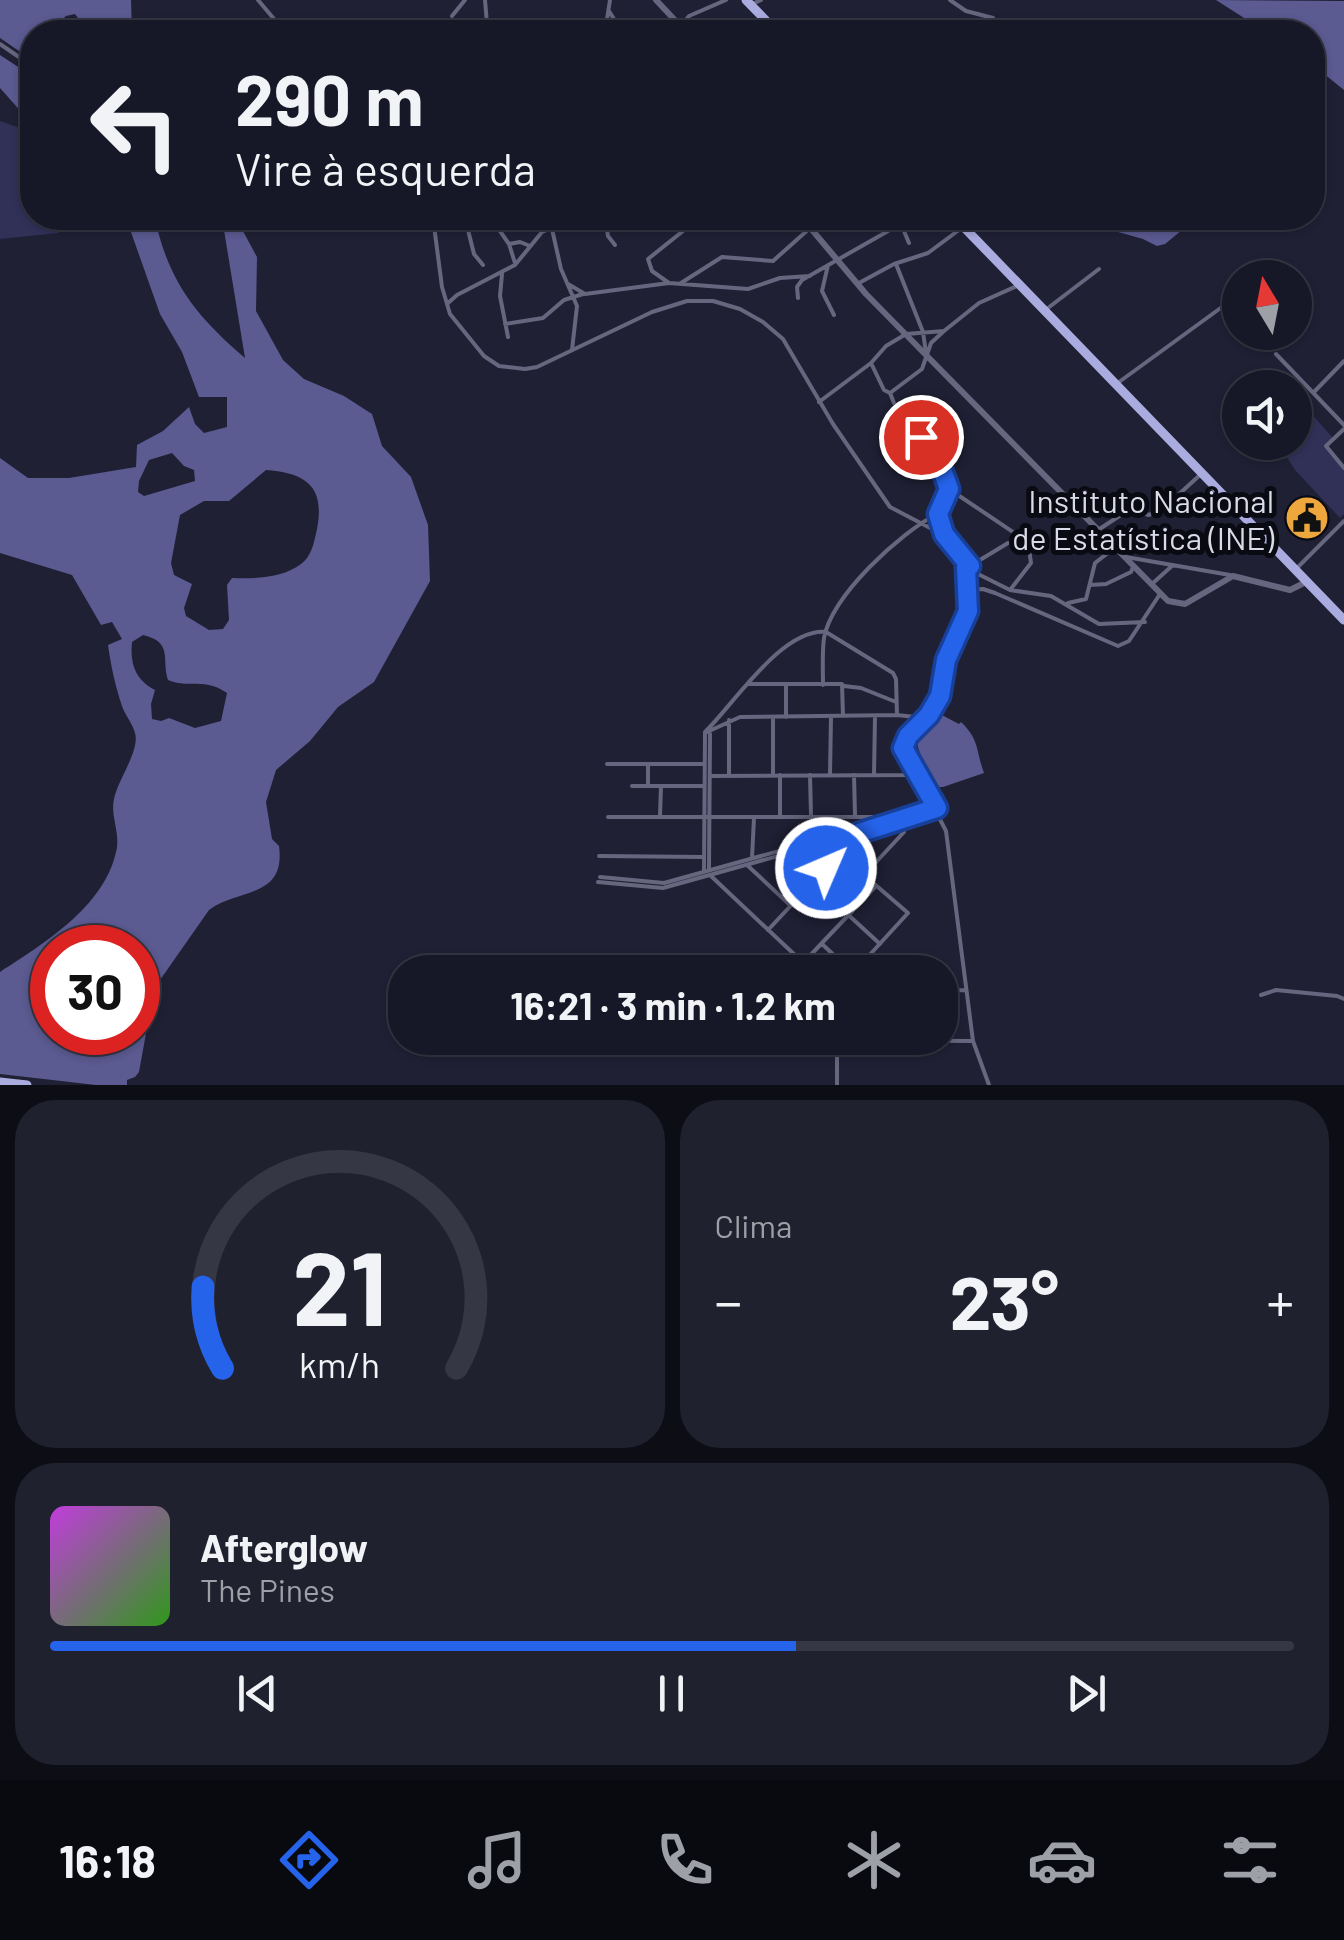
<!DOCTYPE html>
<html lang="pt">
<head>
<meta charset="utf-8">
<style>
  :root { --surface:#171827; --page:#20212f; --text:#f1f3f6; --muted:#9ea0a7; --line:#363744; --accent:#2563eb }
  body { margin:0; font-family:Barlow,sans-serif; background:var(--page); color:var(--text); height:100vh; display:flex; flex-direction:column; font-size:38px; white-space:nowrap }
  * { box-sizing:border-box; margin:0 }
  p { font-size:32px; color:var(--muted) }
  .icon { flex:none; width:55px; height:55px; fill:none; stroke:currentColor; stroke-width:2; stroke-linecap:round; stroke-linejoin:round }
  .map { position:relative; height:1085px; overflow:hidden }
  .details { display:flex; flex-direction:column; gap:15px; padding:15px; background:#0d0d15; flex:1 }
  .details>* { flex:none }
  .hud { position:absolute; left:20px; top:20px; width:1305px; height:210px; border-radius:40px; box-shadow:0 2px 8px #0004,0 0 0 2px var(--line); background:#171827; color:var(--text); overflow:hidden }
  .needle { width:65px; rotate:350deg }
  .fabs { position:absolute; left:1222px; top:260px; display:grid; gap:20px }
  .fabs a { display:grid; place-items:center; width:90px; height:90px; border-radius:50%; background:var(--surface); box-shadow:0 2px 8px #0004,0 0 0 2px var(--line); font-size:50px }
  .speed { position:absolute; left:30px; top:925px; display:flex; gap:20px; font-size:50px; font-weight:700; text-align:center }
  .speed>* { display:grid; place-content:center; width:130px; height:130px; border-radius:50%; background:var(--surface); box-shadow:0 2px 8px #0004,0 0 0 2px var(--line); line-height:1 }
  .speed .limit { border:15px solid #d22; background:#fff; color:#111 }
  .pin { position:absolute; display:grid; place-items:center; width:85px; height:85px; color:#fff; margin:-42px; border:5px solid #fff; border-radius:50%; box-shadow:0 2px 10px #0007 }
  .me { position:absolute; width:110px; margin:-55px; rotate:45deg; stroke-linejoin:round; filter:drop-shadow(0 0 8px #0008) }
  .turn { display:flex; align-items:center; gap:35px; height:210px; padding:0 50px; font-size:45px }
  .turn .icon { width:130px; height:130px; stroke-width:2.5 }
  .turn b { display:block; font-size:70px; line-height:85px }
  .big { font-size:75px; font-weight:700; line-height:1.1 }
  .details .tile { flex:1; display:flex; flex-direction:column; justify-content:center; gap:15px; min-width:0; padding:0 35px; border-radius:40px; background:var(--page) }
  .details .dial { align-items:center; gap:0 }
  .dial svg { height:260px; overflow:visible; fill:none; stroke:var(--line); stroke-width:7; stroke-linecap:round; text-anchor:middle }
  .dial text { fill:var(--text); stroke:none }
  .song { display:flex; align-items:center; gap:30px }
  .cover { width:120px; height:120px; border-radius:15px; background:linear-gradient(135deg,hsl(290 70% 55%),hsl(110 70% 35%)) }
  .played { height:10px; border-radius:5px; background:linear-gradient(90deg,var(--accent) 60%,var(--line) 60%) }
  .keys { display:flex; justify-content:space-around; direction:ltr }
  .heat { display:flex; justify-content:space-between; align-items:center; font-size:55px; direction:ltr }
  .details .tiles { flex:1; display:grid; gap:15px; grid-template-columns:1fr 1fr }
  .tile:last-child { grid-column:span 2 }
  .trip { position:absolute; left:388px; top:955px; width:570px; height:100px; border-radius:40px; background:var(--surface); box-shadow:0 2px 8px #0004,0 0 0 2px var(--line); font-weight:700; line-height:100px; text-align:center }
  .menu { display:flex; height:160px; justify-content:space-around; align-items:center; background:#090a10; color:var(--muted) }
  .menu .icon { width:70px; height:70px }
  .menu .selected { color:var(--accent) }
  .menu b { font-size:45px; color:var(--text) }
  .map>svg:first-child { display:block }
  .green { fill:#313057 }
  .water { fill:#5b5a91; fill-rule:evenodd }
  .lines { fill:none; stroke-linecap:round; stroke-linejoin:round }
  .minor { stroke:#66667f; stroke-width:4 }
  .tertiary { stroke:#66667f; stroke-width:6 }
  .primary { stroke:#aaabdf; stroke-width:9 }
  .route-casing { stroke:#184099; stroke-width:25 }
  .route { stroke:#2563eb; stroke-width:18 }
  .labels { text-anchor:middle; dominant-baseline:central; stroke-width:10; stroke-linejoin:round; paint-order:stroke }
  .poi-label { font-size:32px; fill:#dadbe9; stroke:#0a0a13; text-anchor:end }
</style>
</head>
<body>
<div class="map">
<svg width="1344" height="1085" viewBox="0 0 1344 1085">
  <rect width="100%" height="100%" fill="#1f2034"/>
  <path class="green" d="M0,121L20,128L32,144V218H55L59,233L0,239Z
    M1309,411L1333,438L1325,446L1344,466V514L1340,518L1295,470L1278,443L1295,442V423Z"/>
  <path class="water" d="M0,0H131L132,32H88L75,14L66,16L49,32H32V60L0,38Z
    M1216,0L1344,1V90L1313,65L1312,32H1266Z
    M0,55L32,76V124L0,88Z
    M126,218H155C168,281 196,316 245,358L222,218H236L257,257L256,311L283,360L304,379L344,396L372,414L382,446L411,477L428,525L430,581L374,682L338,707L310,741L276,770L266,802L272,839L279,846C286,899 238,888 209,910L160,980L150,1011L139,1072L135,1077L127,1080V1085H96L0,1074V972C43,944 104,907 116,852C121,834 110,816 114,799C118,779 140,751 135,733C133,724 125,715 122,706C115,685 111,666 108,645L122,639L112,622L101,625L72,575L0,553V458L28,478H69L136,467L137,445L163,431L189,407L195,424L204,433L227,427V397H199L182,352L160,314ZM172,453L184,466L194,470L195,481L144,496L138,492L139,481L149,460ZM266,470C307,473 325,487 317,529C314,542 312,556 301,564C283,578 253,579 232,578L227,585L229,620L223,629L209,630L186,616L184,608L192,584L174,575L171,563L180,515L204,501H229ZM143,635C174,642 161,661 168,680C190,689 203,677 227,693L221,721L195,728L169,718L161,721L152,719L151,704L155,690C135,679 130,664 132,642ZM52,948H138V1032H52Z
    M1068,218H1192L1193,221L1165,244L1157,246L1143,239Z
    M938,713L959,724L961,722C980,740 976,752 984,773L943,787H931L915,738Z"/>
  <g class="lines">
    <path class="minor" d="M258,0L285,32
      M950,0L966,11L993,18L1002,32
      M750,5L761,0
      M609,11L622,32
      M452,16L465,0
      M486,29L514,28
      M482,32L487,24L485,0
      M605,32L610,0
      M676,32L689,16L726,0
      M0,44L32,66
      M433,218L442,287L450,314L484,356L499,366L525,369L537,367L652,312L687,301H713L740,309L763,322L783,339L833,424L890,507L934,530L966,568L968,611L946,660L940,696L929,715L907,736L903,748L946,831L973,1041L989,1085
      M465,218L474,254L483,265
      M491,218L509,244L520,242L530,246
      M545,218L552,229L561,269L577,306L572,350
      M605,218L608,236L615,245
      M901,224L909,243
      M1219,229L1231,218
      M509,244L515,263
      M896,264L923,332L926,353
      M828,265L822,291L834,315
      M502,274L500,296L508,337
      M669,283L652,271L648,259L683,231L689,218
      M681,283L722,257L773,261L810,228
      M859,283L894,264L928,253L963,227
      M568,284L585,294L669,283L748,289L780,278L810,276
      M798,298L797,287L802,280L911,218
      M447,304L457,295L515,265L542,232L576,218
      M1044,311L1099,269
      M505,324L543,318L564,300L583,294
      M1276,354L1344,425
      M871,363L884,390L890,393L894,403L938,460L949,489L1028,542L1031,563L1010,590
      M1119,382L1222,307
      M1314,392L1344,361
      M890,393L922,369L931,343L944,331L979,303L1019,285
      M819,402L871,363L886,346L906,334L944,331
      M1344,429L1326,446L1344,468
      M948,490L937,514L944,534L974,572L1010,590L1051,596L1099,624L1145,622
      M1098,530L1124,513L1135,511L1149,515L1165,507L1201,474
      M1126,557L1230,575
      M970,566L1008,543
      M1295,570L1344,521
      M1153,583L1173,565
      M1090,585L1106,584L1131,572L1133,567
      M969,590L983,589L995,593L1118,646L1129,641L1160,594
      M1068,603L1086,599L1095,563L1113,549
      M747,684H842L843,716
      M823,685C823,670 822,653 824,638C832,595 900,533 937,514
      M844,686L861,688L896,702
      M786,717V686
      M707,732L740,717L897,715L915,717L922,721
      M607,764H702
      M773,775V717
      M780,775V815
      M810,775L811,815
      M830,775L831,716
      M854,775L855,815
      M874,775L875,716
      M710,776L915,775
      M729,776V720
      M648,784V764
      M632,786H702
      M660,816L661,786
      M608,817H896
      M827,843L908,913L854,972
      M782,854L880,944
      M599,856L704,857
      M752,858L754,818
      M747,865L791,906
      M709,869L710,734
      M704,871L705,732C734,704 782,628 826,632L893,673L896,679L897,715
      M865,874L904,832V821
      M711,876L813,972
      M600,877L664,883L901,817L935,804
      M598,882L663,888L904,821L936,809
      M768,930L857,835
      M822,944L852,972
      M872,955L892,972
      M803,963L875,887
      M940,991L966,990
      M1261,995L1276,990L1337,996L1344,999
      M837,1040L972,1041
      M837,1085V1040"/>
    <path class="tertiary" d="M656,0L686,32
      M802,218L866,294L1168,601L1185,604L1233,576L1290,590L1306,582"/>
    <path class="primary" d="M746,0L777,32
      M955,218L1344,620
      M0,1082L27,1085"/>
  </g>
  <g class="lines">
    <defs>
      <path id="route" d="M826,868L859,833L937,808L903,748L908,736L929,715L940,696L946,660L968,611L966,568L970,566L944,534L938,514L949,489L940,464L921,437"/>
    </defs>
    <use href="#route" class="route-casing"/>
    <use href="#route" class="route"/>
  </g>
  <defs>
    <symbol id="civic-disc" viewBox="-11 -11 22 22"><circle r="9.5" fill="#eea73c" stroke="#0a0a13"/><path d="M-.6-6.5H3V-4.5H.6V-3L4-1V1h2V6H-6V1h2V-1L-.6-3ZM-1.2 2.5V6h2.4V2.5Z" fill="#111"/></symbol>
  </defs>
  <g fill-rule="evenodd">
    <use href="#civic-disc" x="1282" y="493" width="50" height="50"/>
  </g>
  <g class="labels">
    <g class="poi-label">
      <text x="1274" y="500">Instituto Nacional<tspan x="1274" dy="37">de Estatística (INE)</tspan></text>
    </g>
  </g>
</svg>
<div class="fabs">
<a><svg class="needle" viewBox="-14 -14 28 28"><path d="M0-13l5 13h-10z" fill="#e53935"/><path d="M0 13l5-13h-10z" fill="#9ea0a7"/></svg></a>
<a><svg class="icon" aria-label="sound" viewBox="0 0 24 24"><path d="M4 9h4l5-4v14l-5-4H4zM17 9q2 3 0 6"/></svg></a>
</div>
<div class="speed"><div class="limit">30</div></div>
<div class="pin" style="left:921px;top:437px;background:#d93025"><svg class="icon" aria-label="arrive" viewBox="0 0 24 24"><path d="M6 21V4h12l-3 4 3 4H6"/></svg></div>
<svg class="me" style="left:826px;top:868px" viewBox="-20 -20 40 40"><circle r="17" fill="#2563eb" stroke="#fff" stroke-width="3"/><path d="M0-11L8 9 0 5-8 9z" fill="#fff"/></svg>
<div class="trip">16:21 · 3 min · 1.2 km</div>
<div class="hud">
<div class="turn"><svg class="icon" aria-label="left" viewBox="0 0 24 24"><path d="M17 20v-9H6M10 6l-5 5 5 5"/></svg><div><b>290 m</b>Vire à esquerda</div></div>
</div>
</div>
<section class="details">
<div class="tiles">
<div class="tile dial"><svg viewBox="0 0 100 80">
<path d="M14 69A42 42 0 1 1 86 69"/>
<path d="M14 69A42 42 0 0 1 8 44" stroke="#2563eb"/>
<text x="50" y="56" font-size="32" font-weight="700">21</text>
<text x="50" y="72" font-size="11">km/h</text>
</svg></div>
<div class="tile"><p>Clima</p>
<div class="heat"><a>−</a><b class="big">23°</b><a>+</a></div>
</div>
<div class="tile">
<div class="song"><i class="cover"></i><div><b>Afterglow</b><p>The Pines</p></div></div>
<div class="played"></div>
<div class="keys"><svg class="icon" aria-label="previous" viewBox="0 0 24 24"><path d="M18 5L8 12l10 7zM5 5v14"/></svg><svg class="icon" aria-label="pause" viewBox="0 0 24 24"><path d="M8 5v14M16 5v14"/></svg><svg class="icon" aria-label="next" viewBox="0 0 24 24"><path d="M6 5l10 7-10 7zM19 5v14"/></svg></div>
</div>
</div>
</section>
<nav class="menu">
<b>16:18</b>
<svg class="icon selected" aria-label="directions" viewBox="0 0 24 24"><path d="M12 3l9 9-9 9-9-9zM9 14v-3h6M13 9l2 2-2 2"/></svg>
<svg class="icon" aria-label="music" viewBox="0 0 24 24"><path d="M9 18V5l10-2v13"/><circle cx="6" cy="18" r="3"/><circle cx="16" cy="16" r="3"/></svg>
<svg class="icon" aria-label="phone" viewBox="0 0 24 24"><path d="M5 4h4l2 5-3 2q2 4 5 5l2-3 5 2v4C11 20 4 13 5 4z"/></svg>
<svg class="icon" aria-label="climate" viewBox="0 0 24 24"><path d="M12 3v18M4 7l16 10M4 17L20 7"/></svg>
<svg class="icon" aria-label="car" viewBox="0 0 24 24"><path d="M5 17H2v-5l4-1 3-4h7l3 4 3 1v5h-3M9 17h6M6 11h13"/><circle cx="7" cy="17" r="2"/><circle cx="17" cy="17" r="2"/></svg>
<svg class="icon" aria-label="filters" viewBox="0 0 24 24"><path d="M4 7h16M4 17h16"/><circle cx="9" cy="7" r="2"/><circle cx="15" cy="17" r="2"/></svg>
</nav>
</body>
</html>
